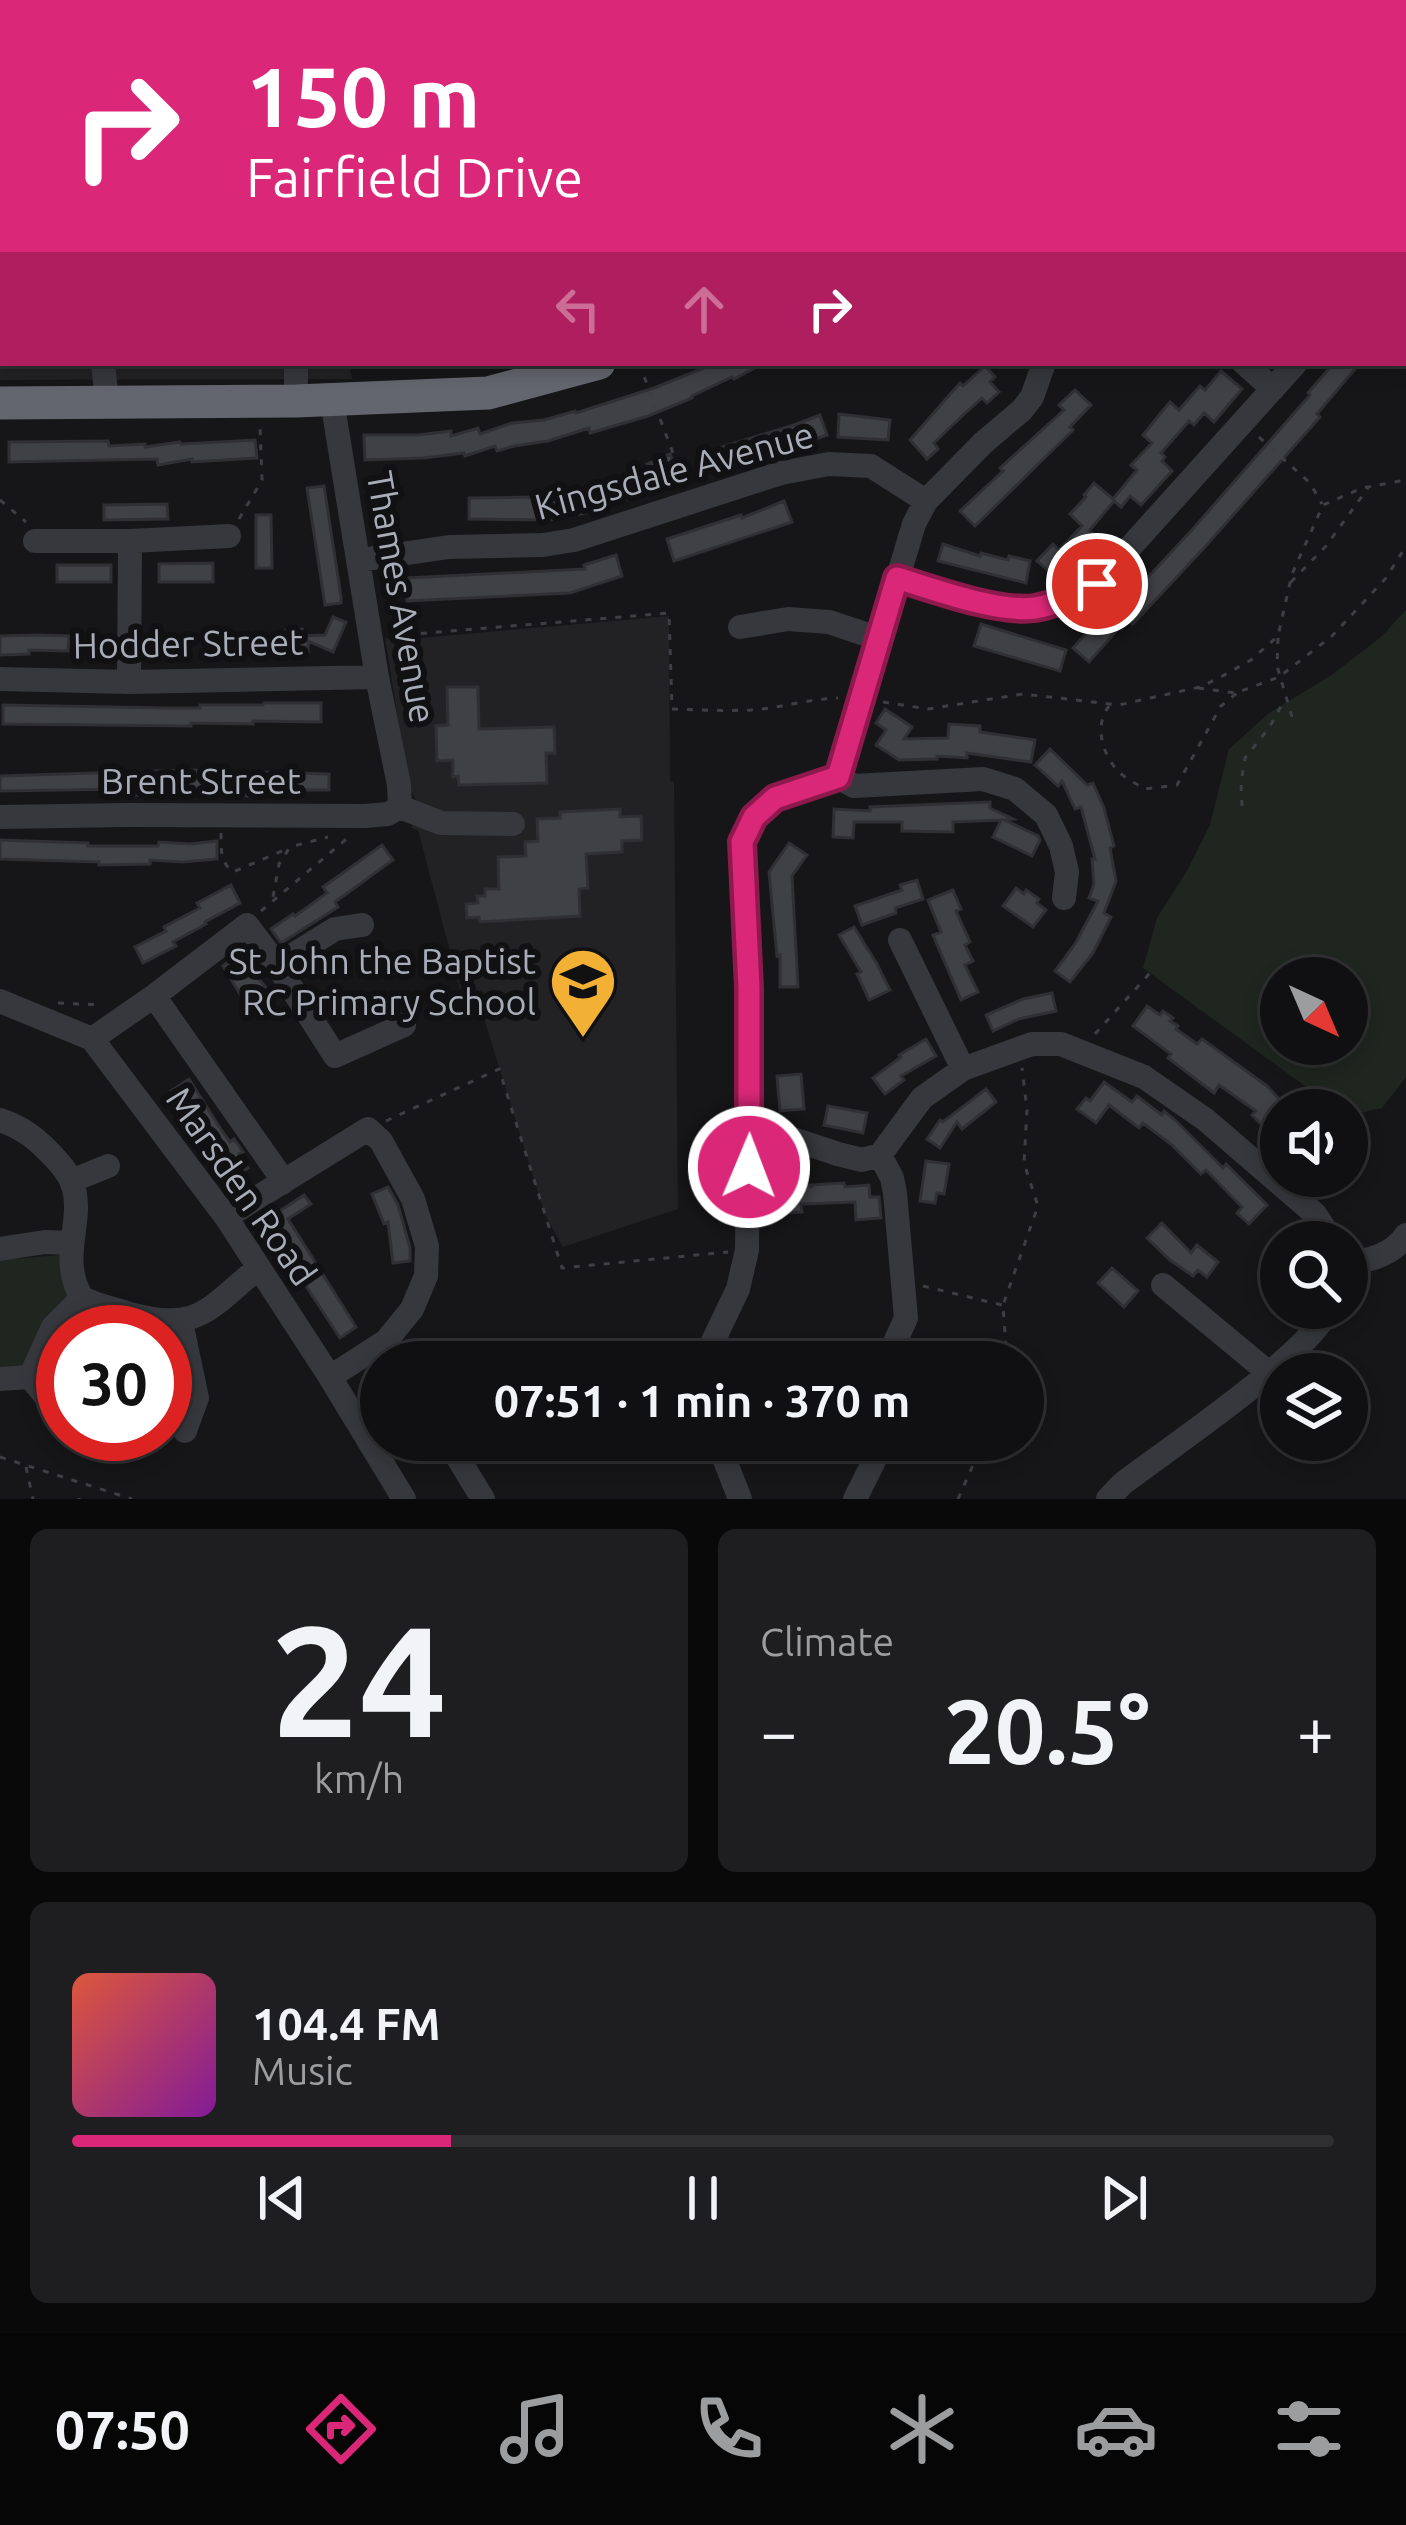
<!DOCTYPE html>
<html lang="en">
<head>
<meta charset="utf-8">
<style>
  :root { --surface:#101012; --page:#1e1e20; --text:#f1f3f6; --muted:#9c9d9f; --line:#303032; --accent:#db2777 }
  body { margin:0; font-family:Ubuntu,sans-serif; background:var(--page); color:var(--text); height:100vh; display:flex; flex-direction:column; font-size:45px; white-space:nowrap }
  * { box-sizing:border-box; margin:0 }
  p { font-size:39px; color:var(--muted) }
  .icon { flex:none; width:66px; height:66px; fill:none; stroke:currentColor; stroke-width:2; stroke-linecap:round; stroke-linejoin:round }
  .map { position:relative; height:1499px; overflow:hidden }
  .panel { display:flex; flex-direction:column; gap:30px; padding:30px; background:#09090a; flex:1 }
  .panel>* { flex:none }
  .top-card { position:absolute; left:0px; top:0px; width:1407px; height:366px; box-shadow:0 6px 18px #0003,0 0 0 3px var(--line); background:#db2777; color:#fff; overflow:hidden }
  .needle { width:78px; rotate:136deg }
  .fabs { position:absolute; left:1260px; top:957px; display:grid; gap:24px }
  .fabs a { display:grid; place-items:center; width:108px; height:108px; border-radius:50%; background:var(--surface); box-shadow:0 6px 18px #0003,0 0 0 3px var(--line); font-size:60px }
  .speed { position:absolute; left:36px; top:1305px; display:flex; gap:24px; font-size:60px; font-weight:700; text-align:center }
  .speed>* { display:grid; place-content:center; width:156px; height:156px; border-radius:50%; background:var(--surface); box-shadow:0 6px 18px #0003,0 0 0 3px var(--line); line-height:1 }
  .speed .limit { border:18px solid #d22; background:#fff; color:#111 }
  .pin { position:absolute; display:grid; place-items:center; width:102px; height:102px; color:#fff; margin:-51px; border:6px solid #fff; border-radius:50%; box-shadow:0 3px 12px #0007 }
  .me { position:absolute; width:132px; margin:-66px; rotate:1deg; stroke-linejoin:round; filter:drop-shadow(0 0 9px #0008) }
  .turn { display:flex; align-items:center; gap:42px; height:252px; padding:0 48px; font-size:54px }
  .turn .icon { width:156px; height:156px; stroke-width:2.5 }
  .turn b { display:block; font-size:84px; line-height:102px }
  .lanes { display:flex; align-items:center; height:114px; padding:0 48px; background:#0003; justify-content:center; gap:60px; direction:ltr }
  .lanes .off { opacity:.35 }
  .big { font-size:90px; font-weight:700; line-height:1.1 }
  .panel .tile { flex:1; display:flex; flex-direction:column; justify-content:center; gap:18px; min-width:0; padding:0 42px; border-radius:18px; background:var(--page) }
  .panel .dial { align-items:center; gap:0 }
  .dial b { font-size:156px; line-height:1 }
  .song { display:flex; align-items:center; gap:36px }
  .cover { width:144px; height:144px; border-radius:18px; background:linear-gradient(135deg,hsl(10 70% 55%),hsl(290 70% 35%)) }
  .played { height:12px; border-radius:6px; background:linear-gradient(90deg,var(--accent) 30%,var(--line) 30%) }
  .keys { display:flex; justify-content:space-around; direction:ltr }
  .heat { display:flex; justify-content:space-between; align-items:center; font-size:66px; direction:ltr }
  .panel .tiles { flex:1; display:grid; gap:30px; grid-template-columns:1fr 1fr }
  .tile:last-child { grid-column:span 2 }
  .trip { position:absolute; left:360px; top:1341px; width:684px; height:120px; border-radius:60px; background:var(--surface); box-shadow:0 6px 18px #0003,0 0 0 3px var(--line); font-weight:700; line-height:120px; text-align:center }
  .dock { display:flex; height:192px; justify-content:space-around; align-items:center; background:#060607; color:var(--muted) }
  .dock .icon { width:84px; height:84px }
  .dock .on { color:var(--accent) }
  .dock b { font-size:54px; color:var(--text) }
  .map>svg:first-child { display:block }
  .built { fill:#222225 }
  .green { fill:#1e261f; fill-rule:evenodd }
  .building { fill:#404145; stroke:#303034; stroke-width:3 }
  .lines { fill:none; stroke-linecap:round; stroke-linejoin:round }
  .path { stroke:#3d3f44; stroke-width:3; stroke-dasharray:6 9; stroke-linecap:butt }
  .minor { stroke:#37383d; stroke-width:24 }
  .highway { stroke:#63666e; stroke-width:33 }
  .route-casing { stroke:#8e194d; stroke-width:30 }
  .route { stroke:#db2777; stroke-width:21 }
  .labels { text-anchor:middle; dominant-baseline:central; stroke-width:12; stroke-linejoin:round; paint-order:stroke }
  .street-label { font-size:36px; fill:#a8adb8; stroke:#111113 }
  .poi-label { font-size:36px; fill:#a8adb8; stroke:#111113; text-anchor:end }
</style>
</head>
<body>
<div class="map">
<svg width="1406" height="1499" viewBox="0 0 1406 1499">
  <rect width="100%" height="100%" fill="#161618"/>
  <path class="built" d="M0,0H302V3H3V363H349L352,379L0,380Z
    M669,616L670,781L674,782L678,1209L563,1247L545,1215L482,1012L460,989L418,830L411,828L420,807L409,788L385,638L398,640Z"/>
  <path class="green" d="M1406,610V1077L1382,1108L1347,1116V1110H1338L1143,968L1157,918L1188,869L1210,825L1229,749L1269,713L1330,676L1381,637ZM1281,978H1347V1044H1281Z
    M60,1255L70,1296L22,1369H0V1260Z"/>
  <path class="building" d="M716,363H764L734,379L732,377L692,396V398L648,416L590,433L589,428L548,441L514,446L497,451L495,446L465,456L464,453L424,458L365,460L364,435H418L451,431V436L478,428L480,434L512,423L544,420L575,411L576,413L654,388Z
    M1334,363H1360L1317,414L1320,417L1204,548L1133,624L1127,619L1089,662L1073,648L1105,612L1111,617L1191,531L1310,395L1308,393Z
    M985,366L995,377L990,382L999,392L987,403L982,398L962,416L934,443L938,449L927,459L910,440L960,383L963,386Z
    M1221,371L1242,389L1214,422L1204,413L1194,425L1189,421L1161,453L1165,457L1162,461L1172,471L1141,505L1130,496L1121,507L1114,501L1089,531L1092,533L1084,542L1094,552L1082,565L1073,556L1054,576L1037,561L1053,544L1059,550L1082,526L1070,514L1086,497L1084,495L1094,483L1113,499L1137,470L1131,465L1152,443L1143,435L1160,414L1170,402L1179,410L1200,386L1205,390Z
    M1075,390L1091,405L1070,427L1073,430L975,526L960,511L1003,471L1000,468L1064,410L1059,405Z
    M839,414L890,420L888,440L838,437Z
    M820,415L827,435L729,468L722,447L794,425Z
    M255,440L257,458L192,462V459L158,465L157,459L9,462V442L108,441L109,446L145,444V447L180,442L181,444Z
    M670,454L680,479L652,492L627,499L626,497L590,512L549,520L469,519V498L535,497V501L573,492L574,496L609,482L650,470L647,464Z
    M324,486L341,597V603L325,605L307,488Z
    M784,501L792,522L674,561L667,539L741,515L742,518Z
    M167,504L168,519L104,520V505Z
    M256,515H271L272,568H256Z
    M943,544L980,556L981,553L1008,560L1009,556L1030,561L1026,583L938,561Z
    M616,555L622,576L570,593L407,601V578L585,569L584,565Z
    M213,563V582H159V564Z
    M57,565H111V582H57Z
    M333,617L346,622L333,652L308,641V652L208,651L207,635L285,636L286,630L302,629V636L325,635Z
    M981,624L1066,650L1060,671L974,646Z
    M39,635L69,636L68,651L29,650V654L0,655V636Z
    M447,687H478L479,729L554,727L555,753H546L547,783L459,785L458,776L453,777V760L437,761L436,726L448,725Z
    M264,703H321V722L253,721V724L191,723V726L3,724V705L167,708H200V705H263Z
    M885,709L912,727L904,739L948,738L949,724L980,726V732L1035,740L1031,762L967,753V758L937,756V759L899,760L876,745L886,730L876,723Z
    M1050,749L1087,785L1093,783L1104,808L1114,846L1110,848L1116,881L1104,913L1111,917L1093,953L1070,982L1055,971L1075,944L1098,901L1089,898L1094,884L1092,859H1095L1081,807L1075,809L1062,781L1058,786L1035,765Z
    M187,770L329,774V790H250V796H232V788H193V786L139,787V795H121V789L0,791V776Z
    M990,802V808L1013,819L1005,820L1038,836L1040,840L1032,856L993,837L1001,820L953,822V832L902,831V822H854L853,838L833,837L834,809L870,811V807Z
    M620,809V817L641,816L642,840L622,841V852L586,854L588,888L579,889L580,916L480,922L479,917L467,918L466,904L478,903L477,896H485V889H499L498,857L526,856L525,842L538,841L537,819L560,818V812Z
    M0,840L88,843V846H158L159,842L190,844L217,841V859L183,862L150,860V864L99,865V862L0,859Z
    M789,843L807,855L792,876L798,987H780V955L777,956L769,872Z
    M382,845L393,860L335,902L338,907L281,943L271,929L293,914L295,916L327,893L323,887Z
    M917,880L923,899L895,908L896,913L862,925L855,906L902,890L900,885Z
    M231,885L240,903L205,922L206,924L173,942L176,946L143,963L135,947L166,931L164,927L200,908L197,903Z
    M1016,888L1024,894L1026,890L1039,899L1037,903L1046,910L1033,927L1003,906Z
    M953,890L961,909L956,911L970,942L965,945L973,961L965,965L978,992L961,1000L933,935L941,932L928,900Z
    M854,927L877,964L890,990L869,1000L857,974L861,972L839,935Z
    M239,954L267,989L261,993L268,1004L252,1014L223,966Z
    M1052,993L1056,1011L1019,1019L993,1031L986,1015L1023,999Z
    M1147,1006L1160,1015L1163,1011L1173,1018L1170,1021L1178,1026L1176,1029L1197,1044L1202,1039L1267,1086L1289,1110H1281V1126L1272,1135L1252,1115L1256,1111L1219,1085L1214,1093L1168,1058L1171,1054L1133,1026Z
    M926,1039L936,1056L901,1076L904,1080L885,1094L873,1078L901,1057L899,1055Z
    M801,1074L804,1109L780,1111L777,1076Z
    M189,1079L222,1131L230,1142L234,1139L243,1152L239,1154L248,1168L231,1179L171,1091Z
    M1104,1082L1132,1102L1137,1096L1162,1115L1164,1111L1175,1120L1223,1168L1226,1164L1267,1205L1249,1224L1237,1213L1242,1207L1206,1170L1201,1174L1172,1145L1143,1123L1139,1128L1109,1105L1096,1123L1077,1109L1086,1098L1090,1101Z
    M986,1089L996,1102L962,1129L957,1122L940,1148L927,1139L940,1120L943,1122Z
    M828,1106L867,1113L863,1133L824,1125Z
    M926,1161L949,1164L944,1194L937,1193L935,1203L920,1201Z
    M707,1163H728V1204H708Z
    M800,1175V1185H811V1188L812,1185L844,1183L845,1187L869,1185L870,1197H879L881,1218L856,1220L855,1202L801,1204L802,1212L780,1213L778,1176Z
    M388,1187L398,1205L410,1248V1261L393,1263L388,1222L384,1224L372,1194Z
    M304,1195L311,1204L288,1219L356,1327L340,1338L306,1286L281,1238L278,1239L266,1220Z
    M1162,1223L1191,1253L1197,1245L1218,1262L1207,1277L1198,1270L1193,1276L1170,1260L1147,1238Z
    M1112,1268L1138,1291L1124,1307L1098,1283Z"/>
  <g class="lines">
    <path class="path" d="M639,363L685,485
      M1259,437L1310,483L1322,504
      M0,500L26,522
      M239,519L262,480L260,427
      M1291,582L1326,546L1368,488
      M391,636L669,613L672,709C698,710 725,711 751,710C780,708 809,699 838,698
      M1278,638L1277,666L1292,717
      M1198,688L1236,693L1279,677L1332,636L1386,578L1406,546
      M883,702L928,709L1023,694L1119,705L1200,687L1219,678L1251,660L1278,636L1292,574L1323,505L1362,488L1406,480
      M1109,706C1094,725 1102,754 1118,771C1124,778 1136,783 1144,789L1177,785L1221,706L1237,693
      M1242,806L1241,782L1245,758L1269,728L1285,699
      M221,833C221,849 220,862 233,872L289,848
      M273,897L279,864L290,847L328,837
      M261,911L350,836
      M58,1003L103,1005
      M1095,1034L1150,973
      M386,1121L499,1069L562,1268L728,1252
      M923,1286L1002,1305
      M1007,1362L1003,1305L1038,1206L1024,1163L1027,1110L1022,1068
      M0,1457L132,1499
      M26,1467L33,1499
      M79,1498V1499
      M958,1499L984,1440"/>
    <path class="minor" d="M293,0L294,3
      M671,0L675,3
      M1213,0L1217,3
      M523,3L525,0
      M750,3L752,0
      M0,53H3
      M1404,236L1406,237
      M103,363L107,402
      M1244,363L1273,389
      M332,400L377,677L399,785L400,807
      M296,401V363
      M35,541H130L229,536
      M360,560L449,547L543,545L574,540L781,473L829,464L871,466L926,501
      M897,577C934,589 998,613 1035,607C1058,604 1077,594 1097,584L1296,363
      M740,627L788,619L829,622L880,639
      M0,679L129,682L377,677
      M129,682L130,541
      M838,777L914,524L926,501L983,443L1022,410L1032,397L1044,363
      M838,777L854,786L983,779L1015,789L1046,815L1061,846L1067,872L1064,898
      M400,807L441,823L513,824
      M0,817L127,815L365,816L388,814L400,807
      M900,940L963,1069
      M277,965L335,929L362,925
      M154,996L278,1173L282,1183
      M0,1001L92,1039L226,1217L330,1377L404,1499
      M92,1039L154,996L247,925L277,965L335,1056L404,1025
      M0,1120C19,1126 35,1137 49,1152C57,1160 68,1172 72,1183C86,1220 57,1256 82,1298C96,1305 111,1308 126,1313C198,1333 206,1311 258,1268
      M750,1125L838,1154L862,1160L880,1155
      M71,1181L108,1166
      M226,1217L368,1129L381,1141L413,1199L427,1246L426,1276L412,1309L386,1341L330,1377
      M0,1249L45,1242L70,1243
      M1347,1262C1369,1262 1393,1254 1406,1235
      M1163,1285L1269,1373
      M181,1322L197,1398L185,1431
      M386,1341L399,1362
      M703,1362L738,1289L747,1250L749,988L743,841L754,817L775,798L838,777
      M886,1362L906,1318L895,1193L892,1178L880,1155L922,1098L963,1069L1032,1044H1061L1144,1077L1206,1120L1315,1214L1333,1242
      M30,1377L49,1400
      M0,1379L30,1377L53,1327L82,1298
      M447,1440L483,1499
      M717,1440L740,1499
      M855,1499L874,1461L873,1440
      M1108,1499L1122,1484C1165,1451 1314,1351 1329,1308"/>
    <path class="highway" d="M1067,3L1069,0
      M0,403L296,401L488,393L599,363"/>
  </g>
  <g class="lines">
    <defs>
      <path id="route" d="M749,1167V988L742,842L754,817L775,798L838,777L897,578C933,589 998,613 1035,608C1058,604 1077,594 1097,584"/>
    </defs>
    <use href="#route" class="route-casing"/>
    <use href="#route" class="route"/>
  </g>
  <defs>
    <symbol id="school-pin" viewBox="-11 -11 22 30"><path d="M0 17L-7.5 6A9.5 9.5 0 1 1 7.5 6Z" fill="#f2b134" stroke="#111113"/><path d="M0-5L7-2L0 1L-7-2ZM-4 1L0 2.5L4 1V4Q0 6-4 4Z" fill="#111"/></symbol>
  </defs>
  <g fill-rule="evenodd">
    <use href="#school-pin" x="545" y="943" width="76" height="104"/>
  </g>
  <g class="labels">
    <g class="street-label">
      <text transform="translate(674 470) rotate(-15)">Kingsdale Avenue</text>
      <text transform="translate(402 597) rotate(80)">Thames Avenue</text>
      <text transform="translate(188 643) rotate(-1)">Hodder Street</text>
      <text x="201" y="780">Brent Street</text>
      <text transform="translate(242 1186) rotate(55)">Marsden Road</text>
    </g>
    <g class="poi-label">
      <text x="536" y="960">St John the Baptist<tspan x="536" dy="41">RC Primary School</tspan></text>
    </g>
  </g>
</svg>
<div class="fabs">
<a><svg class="needle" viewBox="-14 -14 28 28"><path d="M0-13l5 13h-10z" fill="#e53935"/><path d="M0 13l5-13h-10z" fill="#9c9d9f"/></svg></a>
<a><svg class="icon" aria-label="sound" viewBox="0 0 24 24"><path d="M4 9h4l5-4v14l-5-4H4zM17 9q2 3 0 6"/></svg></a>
<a><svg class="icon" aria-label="search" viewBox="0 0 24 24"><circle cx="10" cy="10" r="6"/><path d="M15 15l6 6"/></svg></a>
<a><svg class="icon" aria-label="layers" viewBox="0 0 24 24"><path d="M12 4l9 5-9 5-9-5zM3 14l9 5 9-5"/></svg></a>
</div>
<div class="speed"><div class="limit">30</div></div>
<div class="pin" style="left:1097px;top:584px;background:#d93025"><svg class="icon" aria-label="arrive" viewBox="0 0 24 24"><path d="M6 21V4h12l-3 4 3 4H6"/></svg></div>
<svg class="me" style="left:749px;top:1167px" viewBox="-20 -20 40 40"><circle r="17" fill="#db2777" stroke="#fff" stroke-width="3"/><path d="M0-11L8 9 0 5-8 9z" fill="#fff"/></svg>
<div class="trip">07:51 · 1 min · 370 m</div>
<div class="top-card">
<div class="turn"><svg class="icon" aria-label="right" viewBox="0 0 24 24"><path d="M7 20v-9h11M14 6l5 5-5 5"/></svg><div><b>150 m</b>Fairfield Drive</div></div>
<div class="lanes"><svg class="icon off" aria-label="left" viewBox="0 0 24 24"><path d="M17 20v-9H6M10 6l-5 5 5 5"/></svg><svg class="icon off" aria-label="ahead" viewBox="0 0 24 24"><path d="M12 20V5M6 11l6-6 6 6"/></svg><svg class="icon" aria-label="right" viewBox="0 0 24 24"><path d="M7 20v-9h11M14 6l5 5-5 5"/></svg></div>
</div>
</div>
<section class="panel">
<div class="tiles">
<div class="tile dial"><b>24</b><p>km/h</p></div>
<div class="tile"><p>Climate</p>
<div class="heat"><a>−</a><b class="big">20.5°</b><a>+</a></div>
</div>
<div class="tile">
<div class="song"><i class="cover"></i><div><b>104.4 FM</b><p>Music</p></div></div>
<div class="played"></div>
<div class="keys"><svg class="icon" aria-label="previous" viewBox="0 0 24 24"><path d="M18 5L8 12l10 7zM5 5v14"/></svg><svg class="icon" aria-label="pause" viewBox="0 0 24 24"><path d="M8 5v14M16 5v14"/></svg><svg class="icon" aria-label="next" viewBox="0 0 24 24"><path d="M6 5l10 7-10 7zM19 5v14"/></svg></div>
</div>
</div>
</section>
<nav class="dock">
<b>07:50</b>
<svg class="icon on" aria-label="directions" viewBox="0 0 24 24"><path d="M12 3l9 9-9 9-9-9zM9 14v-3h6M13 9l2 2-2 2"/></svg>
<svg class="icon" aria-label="music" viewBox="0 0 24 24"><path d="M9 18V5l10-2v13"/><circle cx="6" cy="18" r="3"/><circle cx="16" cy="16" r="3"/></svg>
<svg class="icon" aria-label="phone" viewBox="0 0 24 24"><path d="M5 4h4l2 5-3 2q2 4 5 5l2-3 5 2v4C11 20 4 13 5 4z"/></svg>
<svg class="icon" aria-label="climate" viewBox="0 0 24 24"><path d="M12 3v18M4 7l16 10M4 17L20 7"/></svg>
<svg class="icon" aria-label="car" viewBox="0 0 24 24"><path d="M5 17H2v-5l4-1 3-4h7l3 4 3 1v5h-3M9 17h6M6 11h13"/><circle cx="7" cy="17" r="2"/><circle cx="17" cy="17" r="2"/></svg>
<svg class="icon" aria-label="filters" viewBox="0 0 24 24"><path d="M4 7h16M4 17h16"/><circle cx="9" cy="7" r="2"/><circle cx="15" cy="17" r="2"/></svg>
</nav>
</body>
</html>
